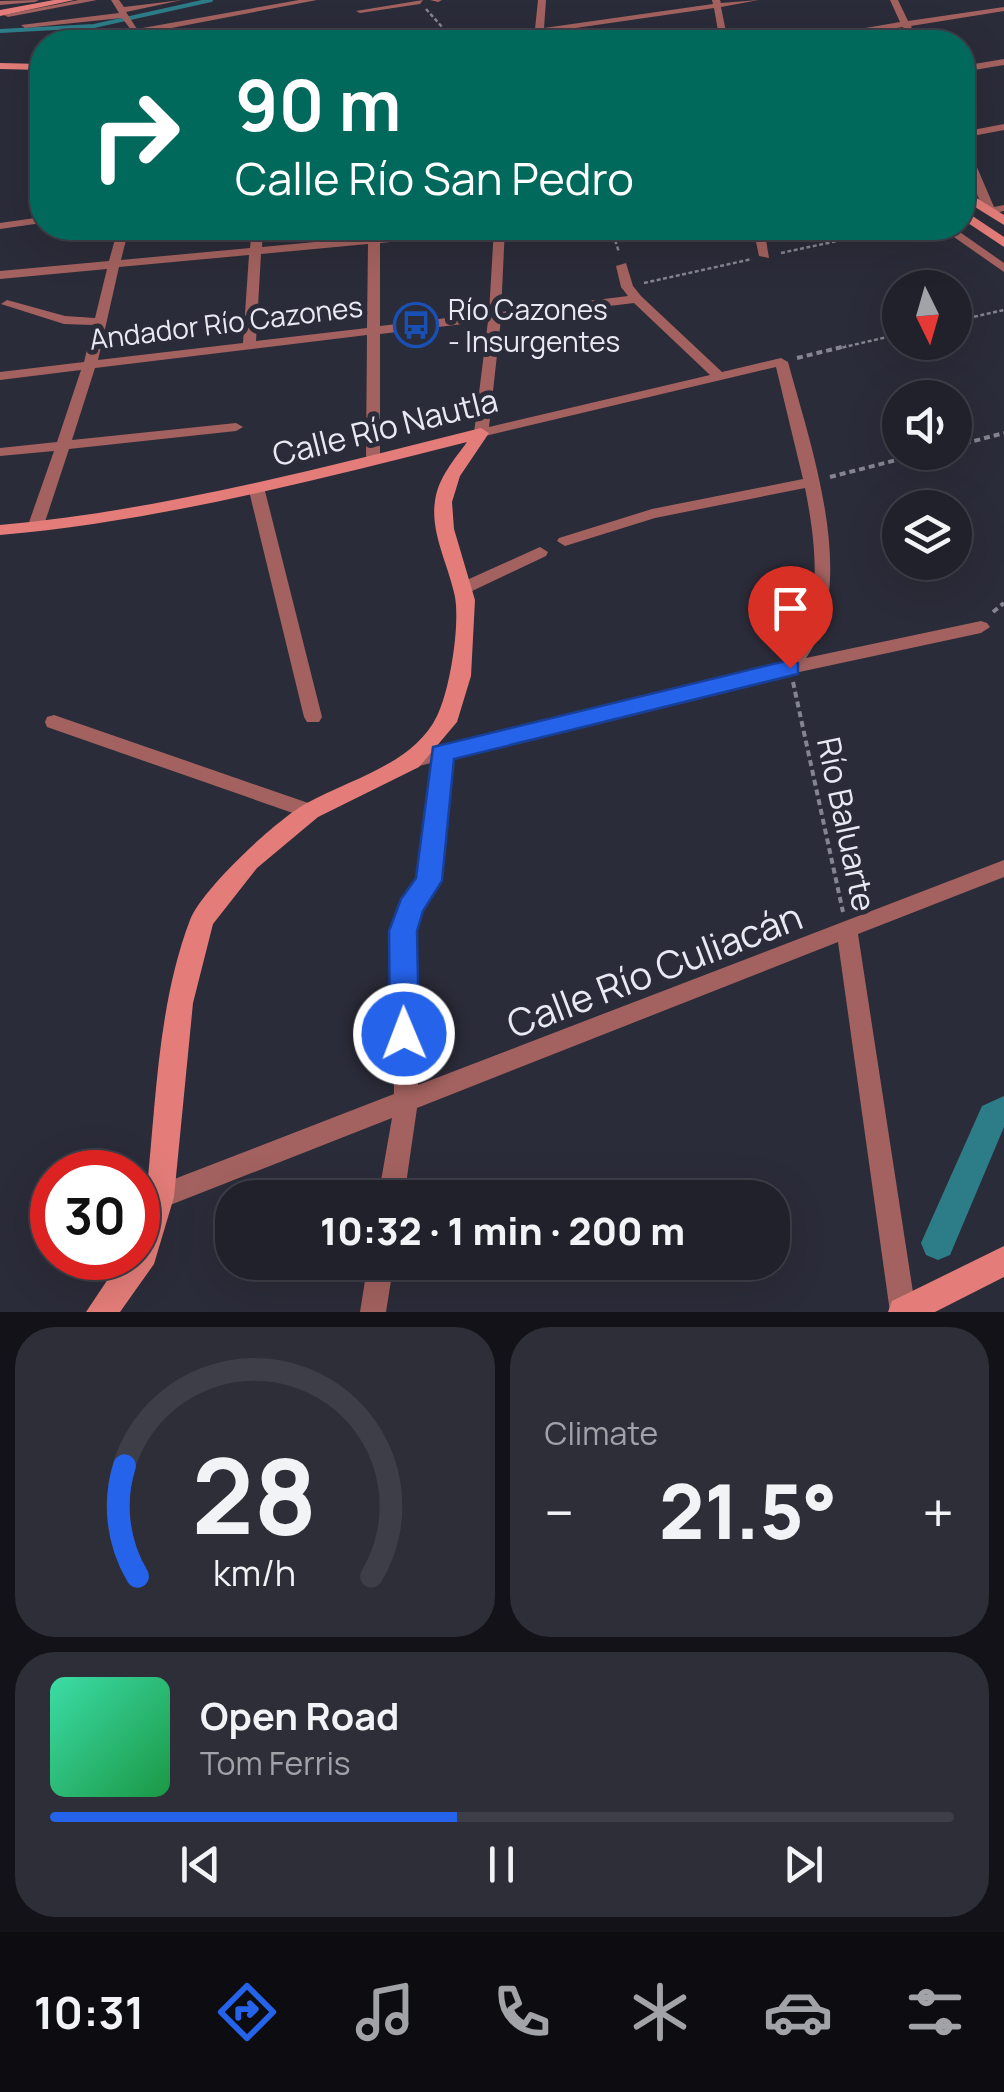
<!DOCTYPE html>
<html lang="en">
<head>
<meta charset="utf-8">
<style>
  :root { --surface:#20212b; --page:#2d2e37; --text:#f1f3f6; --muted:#a2a3a9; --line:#3d3e47; --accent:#2563eb }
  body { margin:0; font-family:Manrope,sans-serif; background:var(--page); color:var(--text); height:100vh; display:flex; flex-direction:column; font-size:38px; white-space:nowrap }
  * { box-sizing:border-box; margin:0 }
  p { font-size:32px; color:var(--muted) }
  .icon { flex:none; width:55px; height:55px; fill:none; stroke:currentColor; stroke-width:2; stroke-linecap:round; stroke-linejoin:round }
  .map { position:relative; height:1312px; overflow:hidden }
  .sheet { display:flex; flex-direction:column; gap:15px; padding:15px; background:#121218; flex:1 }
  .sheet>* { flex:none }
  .hud { position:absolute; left:30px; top:30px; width:945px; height:210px; border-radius:40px; box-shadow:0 10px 40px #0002,0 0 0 2px var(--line); background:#00695c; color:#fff; overflow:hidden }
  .needle { width:65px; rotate:175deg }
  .tools { position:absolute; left:882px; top:270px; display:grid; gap:20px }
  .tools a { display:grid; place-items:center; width:90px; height:90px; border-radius:50%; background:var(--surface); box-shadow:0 10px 40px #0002,0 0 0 2px var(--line); font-size:50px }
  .speed { position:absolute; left:30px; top:1150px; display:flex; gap:20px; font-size:50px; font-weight:700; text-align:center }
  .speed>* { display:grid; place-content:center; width:130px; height:130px; border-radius:50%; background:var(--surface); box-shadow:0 10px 40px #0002,0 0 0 2px var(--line); line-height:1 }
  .speed .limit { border:15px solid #d22; background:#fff; color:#111 }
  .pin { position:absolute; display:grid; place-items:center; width:85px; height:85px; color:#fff; margin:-102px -42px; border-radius:50% 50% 50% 0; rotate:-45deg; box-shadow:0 0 10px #0007 }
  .pin .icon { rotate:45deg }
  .me { position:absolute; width:110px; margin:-55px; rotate:359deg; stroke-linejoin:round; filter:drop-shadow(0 0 8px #0008) }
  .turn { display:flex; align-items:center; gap:35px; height:210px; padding:0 40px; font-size:45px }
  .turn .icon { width:130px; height:130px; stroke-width:2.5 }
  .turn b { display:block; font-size:70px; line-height:85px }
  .big { font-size:75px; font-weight:800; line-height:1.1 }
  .sheet .card { flex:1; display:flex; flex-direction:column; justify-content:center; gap:15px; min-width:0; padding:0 35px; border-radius:40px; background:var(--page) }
  .sheet .dial { align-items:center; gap:0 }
  .dial svg { height:260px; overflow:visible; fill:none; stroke:var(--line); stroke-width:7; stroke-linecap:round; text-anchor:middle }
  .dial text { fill:var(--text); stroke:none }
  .song { display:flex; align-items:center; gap:30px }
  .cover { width:120px; height:120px; border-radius:15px; background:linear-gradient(135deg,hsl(160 70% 55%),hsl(140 70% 35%)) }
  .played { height:10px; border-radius:5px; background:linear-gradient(90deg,var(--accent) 45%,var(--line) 45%) }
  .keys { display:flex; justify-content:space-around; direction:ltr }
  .heat { display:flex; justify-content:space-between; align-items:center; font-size:55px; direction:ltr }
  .sheet .tiles { flex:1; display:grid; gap:15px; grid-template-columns:1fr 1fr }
  .card:last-child { grid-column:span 2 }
  .trip { position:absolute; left:215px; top:1180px; width:575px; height:100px; border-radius:40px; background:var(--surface); box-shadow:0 10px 40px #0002,0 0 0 2px var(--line); font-weight:800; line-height:100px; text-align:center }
  .dock { display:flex; height:160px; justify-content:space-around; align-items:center; background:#0d0d11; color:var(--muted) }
  .dock .icon { width:70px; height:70px }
  .dock .selected { color:var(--accent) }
  .dock b { font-size:45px; color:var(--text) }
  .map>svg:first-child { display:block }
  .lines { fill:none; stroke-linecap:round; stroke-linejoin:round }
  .stream { stroke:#2d7d88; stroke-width:4 }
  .canal { fill:#2d7d88; fill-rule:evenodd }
  .path-far1 { stroke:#848590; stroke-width:2.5; stroke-dasharray:4 2.5; stroke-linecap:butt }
  .path { stroke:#848590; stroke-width:4; stroke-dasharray:6 4; stroke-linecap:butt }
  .street { fill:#a3625f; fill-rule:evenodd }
  .secondary { fill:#e47d79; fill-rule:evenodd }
  .route { fill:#2563eb; stroke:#184099; stroke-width:2.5 }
  .labels { text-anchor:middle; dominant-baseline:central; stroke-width:10; stroke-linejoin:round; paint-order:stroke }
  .far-poi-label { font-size:28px; fill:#e8e9f2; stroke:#2b2c39; text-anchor:start }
  .far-street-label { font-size:28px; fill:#e8e9f2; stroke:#2b2c39 }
  .street-label { font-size:32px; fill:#e8e9f2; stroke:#2b2c39 }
  .near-street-label { font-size:38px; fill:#e8e9f2; stroke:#2b2c39 }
</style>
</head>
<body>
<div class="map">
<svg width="1004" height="1312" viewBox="0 0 1004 1312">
  <rect width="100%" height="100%" fill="#2b2c39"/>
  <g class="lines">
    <path class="stream" d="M0,31L94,26L211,0"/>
    <path class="canal" d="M1004,1096V1127L950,1255L938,1260L926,1255L921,1243L982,1106Z"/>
    <path class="path-far1" d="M426,9L443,28
      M611,228L619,252
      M781,253L898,228
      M644,283L752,259
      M955,321L1004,310
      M836,349L900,334"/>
    <path class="path" d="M797,358L846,346
      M955,446L1004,433
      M830,477L928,452
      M993,612L1004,603
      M793,682L843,912"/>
    <path class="street" d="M39,0L35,2L0,5V1Z
      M79,0H97L8,17L4,15Z
      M111,0H119L124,7L182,0L126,12L137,29L299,0H317L135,35L122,18L25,28L21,25L119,13Z
      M423,0L420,4L360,13L356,11Z
      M430,0H442L438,2Z
      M538,0H546L544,28L713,4L712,0H720L721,3L759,0L721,7L728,42H720L714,8L479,42H461L535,29Z
      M890,0H898L908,21L1004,7V11L911,26L918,42H910L903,27L803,42H785L900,22Z
      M369,39H443L447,42H365Z
      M1004,59V65L962,72V66Z
      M1004,124V130L962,138V132Z
      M962,141L967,144L994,207L1004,205V211L990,214L984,211L962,158Z
      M42,217V223L0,229V223Z
      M118,228H129L121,260L250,248L252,228H263L262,247L368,237L369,228H379L380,236L477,229V233L473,234L380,243V326L489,313L494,228H505L501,312L628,296L621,287L616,266L626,263L633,286L641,296L722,372L781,358L788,362C810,444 860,584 806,658L981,621L987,623L990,627L981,633L790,674L451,758L439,881L421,910L414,931L418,1085L1004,860V877L858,934L916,1312H890L838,942L417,1108L404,1198H378L392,1118L160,1209L151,1206L147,1197L151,1188L394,1094L392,931L404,901L419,879L431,763L411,768L404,766L401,761L404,756L784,663C792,653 802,643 806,630C821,586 814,533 805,488L655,518L565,546L557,541L559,538L652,509L803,479L776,367L481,437L474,433L488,321L380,334V459L373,463L366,459L367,335L95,368L72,440L236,423L243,427L236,431L69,449L43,528L41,531H29L27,528L54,451L0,456V448L57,442L81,370L0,380V372L84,362L93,325L64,324L1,304L7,300L65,316L95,318L107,269L0,279V271L109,261ZM368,244L367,328L256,341L261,254ZM249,255L243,343L98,360L119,267ZM634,303L710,375L489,427L501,319Z
      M753,228H764L769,258L759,256Z
      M941,228H954L1004,263V272Z
      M257,486L265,491L322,717L319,722H307L304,717L249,491Z
      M540,547L548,552L546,556L470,592H458L456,588L458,584Z
      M54,715L317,806L320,811L317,816L310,819L47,727L45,722L47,717Z
      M368,1262H394L386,1312H360Z"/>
    <path class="secondary" d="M54,0H74L0,16V10Z
      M0,63L42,64V70L0,69Z
      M962,189L1004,215V225L962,199Z
      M962,209L1004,237V247L962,219Z
      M481,428L489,433L460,476L452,502L454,529L475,600L471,676L457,722L419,767L318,817L257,868L213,924L193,1003L174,1197L154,1264L120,1312H86L122,1258H138V1223L146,1197C156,1106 157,1007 190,920C202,889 277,819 307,803C350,779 414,764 437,716C450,690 460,626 455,597C449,566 430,533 435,501C438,478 454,460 467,442C312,481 159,521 0,535V525C164,510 321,468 481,428Z
      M1004,1246V1277L935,1312H888L892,1301Z"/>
  </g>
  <path class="route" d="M790,660L798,663V674L454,759L442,881L423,911L417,931L419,1034L415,1044L404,1048L394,1044L390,1034L389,931L401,899L416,878L433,747Z"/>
  <defs>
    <symbol id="bus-ring" viewBox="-11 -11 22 22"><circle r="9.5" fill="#2b2c39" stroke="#1a4fb4" stroke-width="1.5"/><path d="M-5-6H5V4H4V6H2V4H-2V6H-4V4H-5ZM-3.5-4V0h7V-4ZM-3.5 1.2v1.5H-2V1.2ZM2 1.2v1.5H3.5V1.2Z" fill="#1a4fb4"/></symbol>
  </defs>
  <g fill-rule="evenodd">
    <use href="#bus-ring" x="391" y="300" width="50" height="50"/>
  </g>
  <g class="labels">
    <g class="far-poi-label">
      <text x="448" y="309">Río Cazones<tspan x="448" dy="32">- Insurgentes</tspan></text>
    </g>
    <g class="far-street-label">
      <text transform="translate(226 322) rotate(-7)">Andador Río Cazones</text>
    </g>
    <g class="street-label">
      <text transform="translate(385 427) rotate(-14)">Calle Río Nautla</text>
      <text transform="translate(847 824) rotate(78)">Río Baluarte</text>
    </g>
    <g class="near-street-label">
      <text transform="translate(654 969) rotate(-21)">Calle Río Culiacán</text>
    </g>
  </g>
</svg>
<div class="tools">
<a><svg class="needle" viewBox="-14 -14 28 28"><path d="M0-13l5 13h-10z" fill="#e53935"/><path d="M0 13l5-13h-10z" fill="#a2a3a9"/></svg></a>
<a><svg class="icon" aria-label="sound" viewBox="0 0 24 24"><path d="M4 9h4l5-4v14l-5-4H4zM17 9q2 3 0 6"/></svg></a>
<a><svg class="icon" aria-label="layers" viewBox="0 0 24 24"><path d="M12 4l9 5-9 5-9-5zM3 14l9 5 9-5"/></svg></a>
</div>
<div class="speed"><div class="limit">30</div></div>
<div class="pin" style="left:790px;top:668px;background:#d93025"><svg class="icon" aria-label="arrive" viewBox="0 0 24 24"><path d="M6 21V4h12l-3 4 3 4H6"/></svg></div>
<svg class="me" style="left:404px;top:1034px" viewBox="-20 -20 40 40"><circle r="17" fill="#2563eb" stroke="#fff" stroke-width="3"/><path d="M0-11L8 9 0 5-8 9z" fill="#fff"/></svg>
<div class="trip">10:32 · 1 min · 200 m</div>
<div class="hud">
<div class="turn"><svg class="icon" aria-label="right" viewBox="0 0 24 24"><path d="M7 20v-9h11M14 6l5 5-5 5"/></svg><div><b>90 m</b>Calle Río San Pedro</div></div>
</div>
</div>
<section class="sheet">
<div class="tiles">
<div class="card dial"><svg viewBox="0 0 100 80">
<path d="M14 69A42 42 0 1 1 86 69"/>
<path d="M14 69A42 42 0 0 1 10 35" stroke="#2563eb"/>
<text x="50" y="56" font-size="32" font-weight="700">28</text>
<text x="50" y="72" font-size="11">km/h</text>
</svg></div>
<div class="card"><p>Climate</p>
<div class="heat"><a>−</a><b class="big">21.5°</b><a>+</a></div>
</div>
<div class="card">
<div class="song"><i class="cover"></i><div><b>Open Road</b><p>Tom Ferris</p></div></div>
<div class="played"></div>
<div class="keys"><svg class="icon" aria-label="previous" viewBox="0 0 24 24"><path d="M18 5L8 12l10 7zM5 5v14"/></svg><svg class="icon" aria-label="pause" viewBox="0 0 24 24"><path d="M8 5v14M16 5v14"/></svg><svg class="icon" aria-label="next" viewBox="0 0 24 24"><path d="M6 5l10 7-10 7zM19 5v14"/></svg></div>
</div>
</div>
</section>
<nav class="dock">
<b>10:31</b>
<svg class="icon selected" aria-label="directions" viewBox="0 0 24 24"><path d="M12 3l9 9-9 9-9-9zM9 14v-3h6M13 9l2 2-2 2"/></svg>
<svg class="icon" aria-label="music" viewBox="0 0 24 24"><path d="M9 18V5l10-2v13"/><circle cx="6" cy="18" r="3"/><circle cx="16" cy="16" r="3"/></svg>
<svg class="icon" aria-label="phone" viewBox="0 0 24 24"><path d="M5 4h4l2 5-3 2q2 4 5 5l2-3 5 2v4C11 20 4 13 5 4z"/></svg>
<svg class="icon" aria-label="climate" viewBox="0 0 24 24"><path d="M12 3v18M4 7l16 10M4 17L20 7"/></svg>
<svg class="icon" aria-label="car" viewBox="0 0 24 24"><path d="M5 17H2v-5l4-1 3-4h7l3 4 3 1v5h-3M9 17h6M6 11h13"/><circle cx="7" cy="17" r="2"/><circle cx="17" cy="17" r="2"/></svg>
<svg class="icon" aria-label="filters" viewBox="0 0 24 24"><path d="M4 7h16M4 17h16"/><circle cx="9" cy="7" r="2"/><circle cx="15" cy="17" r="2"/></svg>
</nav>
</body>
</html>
